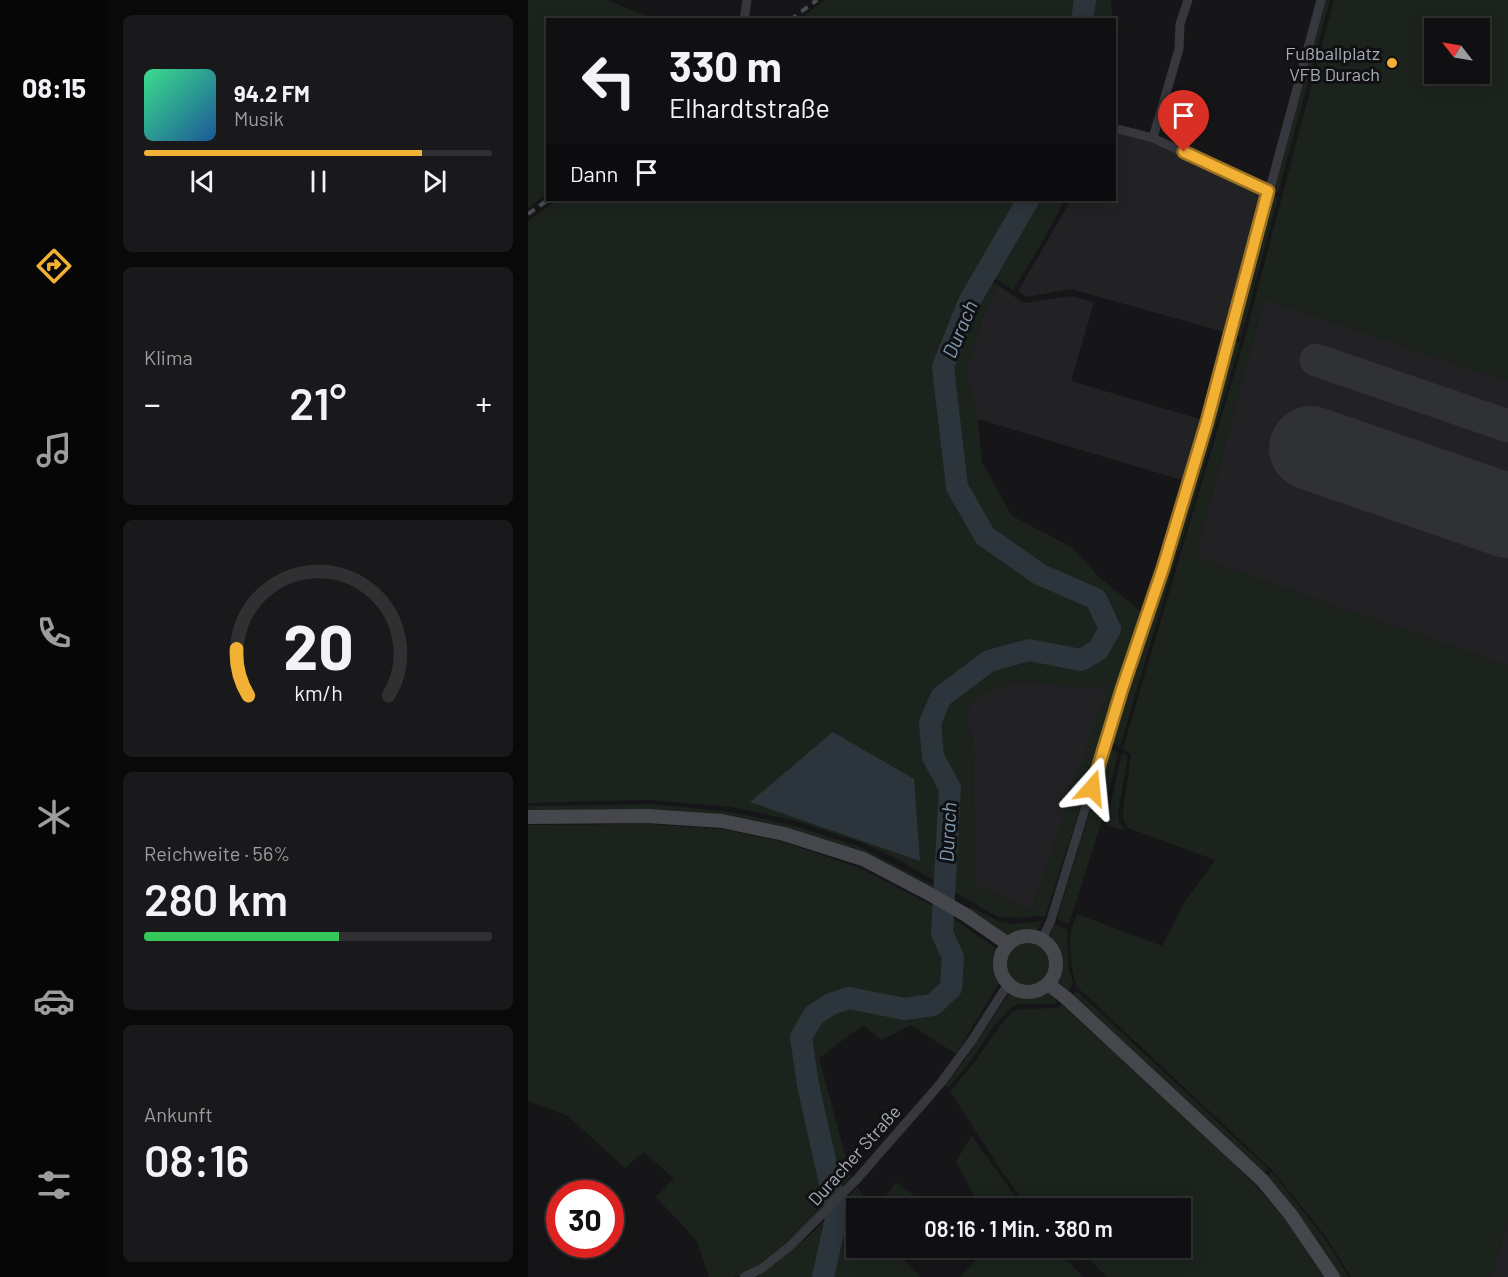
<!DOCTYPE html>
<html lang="de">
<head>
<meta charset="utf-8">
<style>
  :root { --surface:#101012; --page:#19191b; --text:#f1f3f6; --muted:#9c9d9f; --line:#303032; --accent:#f2b134 }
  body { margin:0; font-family:Barlow,sans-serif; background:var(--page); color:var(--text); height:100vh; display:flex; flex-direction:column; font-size:22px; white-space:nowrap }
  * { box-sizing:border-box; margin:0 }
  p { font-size:20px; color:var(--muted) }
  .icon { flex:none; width:33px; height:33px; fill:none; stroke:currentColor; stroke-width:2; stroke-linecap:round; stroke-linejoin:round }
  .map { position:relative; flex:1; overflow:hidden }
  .sheet { display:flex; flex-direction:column; gap:15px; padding:15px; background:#09090a; width:420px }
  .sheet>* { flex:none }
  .top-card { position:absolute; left:18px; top:18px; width:570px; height:183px; border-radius:0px; box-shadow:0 3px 15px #0003,0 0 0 2px var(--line); background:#101012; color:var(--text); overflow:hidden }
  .needle { width:39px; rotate:301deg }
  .tools { position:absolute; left:896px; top:18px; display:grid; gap:12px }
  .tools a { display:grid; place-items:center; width:66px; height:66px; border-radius:0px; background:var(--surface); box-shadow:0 3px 15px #0003,0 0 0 2px var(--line); font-size:30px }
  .speed { position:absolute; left:18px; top:1180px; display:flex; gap:12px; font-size:30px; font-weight:700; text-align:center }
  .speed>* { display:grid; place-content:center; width:78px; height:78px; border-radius:50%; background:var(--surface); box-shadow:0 3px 15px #0003,0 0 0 2px var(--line); line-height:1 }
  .speed .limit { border:9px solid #d22; background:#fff; color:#111 }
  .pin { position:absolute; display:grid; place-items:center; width:51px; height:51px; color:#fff; margin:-62px -26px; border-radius:50% 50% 50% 0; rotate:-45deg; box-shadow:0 0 6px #0007 }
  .pin .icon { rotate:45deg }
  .me { position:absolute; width:66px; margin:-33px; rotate:18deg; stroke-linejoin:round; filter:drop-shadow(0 0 4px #0008) }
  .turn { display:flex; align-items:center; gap:21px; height:126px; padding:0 24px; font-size:27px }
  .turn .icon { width:78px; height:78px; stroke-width:2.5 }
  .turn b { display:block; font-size:42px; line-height:51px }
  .then { display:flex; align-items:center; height:57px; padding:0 24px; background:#0003; gap:12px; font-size:22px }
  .big { font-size:45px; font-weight:600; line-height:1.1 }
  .sheet .card { flex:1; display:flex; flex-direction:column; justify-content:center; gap:9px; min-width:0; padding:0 21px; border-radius:9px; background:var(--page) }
  .sheet .dial { align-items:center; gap:0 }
  .dial svg { height:156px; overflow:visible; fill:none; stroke:var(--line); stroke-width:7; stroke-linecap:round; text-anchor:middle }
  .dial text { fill:var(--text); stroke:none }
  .song { display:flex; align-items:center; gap:18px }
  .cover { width:72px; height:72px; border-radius:9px; background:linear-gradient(135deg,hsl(150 70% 55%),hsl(210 70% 35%)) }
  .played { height:6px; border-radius:3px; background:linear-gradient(90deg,var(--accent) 80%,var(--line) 80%) }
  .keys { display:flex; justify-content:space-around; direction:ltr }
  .heat { display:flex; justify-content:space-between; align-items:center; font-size:33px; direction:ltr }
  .charge { height:9px; border-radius:4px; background:linear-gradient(90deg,#34c759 56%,var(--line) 0) }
  .trip { position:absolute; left:318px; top:1198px; width:345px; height:60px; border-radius:0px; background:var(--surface); box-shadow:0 3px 15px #0003,0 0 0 2px var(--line); font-weight:600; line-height:60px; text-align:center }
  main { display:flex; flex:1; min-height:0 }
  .menu { display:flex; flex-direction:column; width:108px; justify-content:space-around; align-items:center; background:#060607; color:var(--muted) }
  .menu .icon { width:42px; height:42px }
  .menu .selected { color:var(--accent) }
  .menu b { font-size:27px; color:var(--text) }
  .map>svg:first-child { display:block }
  .built { fill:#222225 }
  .green { fill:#1c231d; fill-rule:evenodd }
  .water { fill:#2c353c }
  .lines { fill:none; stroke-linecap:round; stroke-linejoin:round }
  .river { stroke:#2c353c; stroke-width:22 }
  .taxiway { stroke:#303135; stroke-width:33 }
  .runway { stroke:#303135; stroke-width:84 }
  .street { stroke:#37383d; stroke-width:9 }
  .secondary { stroke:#45474d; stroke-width:14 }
  .rail { stroke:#4a4c52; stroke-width:4; stroke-dasharray:8 6; stroke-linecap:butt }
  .route-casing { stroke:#9d7322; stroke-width:15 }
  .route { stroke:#f2b134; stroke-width:10 }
  .poi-dot { fill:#f2b134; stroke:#111113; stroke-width:2 }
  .labels { text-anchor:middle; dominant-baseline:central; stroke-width:6; stroke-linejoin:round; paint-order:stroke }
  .poi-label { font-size:18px; fill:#a8adb8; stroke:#111113; text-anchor:end }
  .street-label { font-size:18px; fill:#a8adb8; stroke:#111113 }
  .water-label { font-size:20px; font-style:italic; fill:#7f9bb3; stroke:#111113 }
</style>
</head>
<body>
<main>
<nav class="menu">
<b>08:15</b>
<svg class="icon selected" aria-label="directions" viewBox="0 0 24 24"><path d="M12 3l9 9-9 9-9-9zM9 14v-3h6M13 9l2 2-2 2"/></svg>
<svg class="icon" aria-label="music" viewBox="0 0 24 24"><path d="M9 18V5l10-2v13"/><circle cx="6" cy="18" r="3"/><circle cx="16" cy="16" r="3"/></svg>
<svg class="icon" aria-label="phone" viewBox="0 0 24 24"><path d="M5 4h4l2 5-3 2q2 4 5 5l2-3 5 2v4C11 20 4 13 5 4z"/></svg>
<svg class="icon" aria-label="climate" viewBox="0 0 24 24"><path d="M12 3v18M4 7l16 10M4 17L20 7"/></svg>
<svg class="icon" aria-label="car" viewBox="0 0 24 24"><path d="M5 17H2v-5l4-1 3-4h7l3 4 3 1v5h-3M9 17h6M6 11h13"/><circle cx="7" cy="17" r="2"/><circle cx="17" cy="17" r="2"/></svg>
<svg class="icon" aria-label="filters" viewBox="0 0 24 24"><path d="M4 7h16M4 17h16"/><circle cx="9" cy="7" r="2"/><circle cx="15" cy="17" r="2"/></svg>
</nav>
<section class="sheet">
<div class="card">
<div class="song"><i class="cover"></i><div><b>94.2 FM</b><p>Musik</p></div></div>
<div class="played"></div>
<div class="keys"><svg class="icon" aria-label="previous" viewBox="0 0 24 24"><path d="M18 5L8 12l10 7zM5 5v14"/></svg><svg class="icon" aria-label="pause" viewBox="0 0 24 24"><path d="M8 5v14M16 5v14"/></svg><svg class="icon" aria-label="next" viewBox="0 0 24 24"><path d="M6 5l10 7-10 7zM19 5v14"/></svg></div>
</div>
<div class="card"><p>Klima</p>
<div class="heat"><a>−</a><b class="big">21°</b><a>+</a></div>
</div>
<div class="card dial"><svg viewBox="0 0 100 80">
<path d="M14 69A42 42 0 1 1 86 69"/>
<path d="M14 69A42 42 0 0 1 8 45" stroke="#f2b134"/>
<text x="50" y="56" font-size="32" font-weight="700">20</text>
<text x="50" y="72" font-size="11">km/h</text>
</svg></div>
<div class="card"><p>Reichweite · 56%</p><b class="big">280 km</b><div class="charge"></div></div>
<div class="card"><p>Ankunft</p><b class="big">08:16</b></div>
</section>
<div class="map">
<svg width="980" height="1277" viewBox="0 0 980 1277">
  <rect width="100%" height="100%" fill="#161618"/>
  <path class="built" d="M587,131L625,141L736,192L700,333L543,289L499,297L490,291L543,200H586Z
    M471,286L496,303L543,296L566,302L543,381L675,420L657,481L450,419L438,371L454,320Z
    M736,299L980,381V666L667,557Z
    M486,681L519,683L549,688L581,685L503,911L447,885L445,745L438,714L447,697Z
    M980,1222V1277H963Z"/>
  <path class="green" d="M0,0H79L127,19L20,20L19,194L0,208Z
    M297,0H583L585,19H272Z
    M797,0H802L750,193L745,191Z
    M806,0H980V381L736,299L667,557L980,666V1222L963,1277H823L798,1237L743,1169L548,986C542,961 538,938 549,914L634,946L656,903L687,860L600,828L596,821L595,812L603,755L595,748L716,341ZM951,28V74H906V28Z
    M744,194L750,197L713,337L707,335Z
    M29,200H537L512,246L485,290L450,267L447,271L471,286L454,320L438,371L450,419L454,462L484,516L545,548L571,577L616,614L591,687L517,917L510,915L498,918L470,917L369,859L333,842L265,820L203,807L122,800L0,803V221ZM486,681L519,683L549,688L580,685L503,911L447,885L445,745L438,714L447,698Z
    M705,341L712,343L651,551L645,550Z
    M644,553L649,554L592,746L583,743Z
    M581,749L590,752L573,823L541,924L529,919Z
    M594,753L600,756L590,811L591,822L598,831L578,825Z
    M123,804L204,812L264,825L332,847L407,886L405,887L337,854L257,829L0,812V806Z
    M120,824L194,829L255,842L332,868L413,910L470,950C465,961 467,971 471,983L428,1054L383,1025L354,1040L335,1025L291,1058L323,1177C298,1203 238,1271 205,1277C197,1277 188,1277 181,1277L169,1241L128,1197L146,1179L116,1152L97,1168L40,1116L0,1101V825Z
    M443,907L470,921L485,924L514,921L509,931L490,930L480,936L441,909Z
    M526,924L539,929L541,968L545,984L540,991L529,981C536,964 534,951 521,938Z
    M478 964a22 22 0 1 1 44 0a22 22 0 1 1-44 0Z
    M518,991L529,1001L527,1004H491L482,1009L468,1023L442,1062L420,1088L417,1084L436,1061L482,992C494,998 506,998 518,991Z
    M549,991L740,1169L735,1174L543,996Z
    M534,1005C581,1047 627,1089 673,1132C719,1176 766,1221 799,1277H579L557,1255L546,1261L534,1248H652V1209H501L474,1172L422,1091L445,1064L471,1027L484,1012L492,1009L529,1008Z
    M444,1136L496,1209H447L450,1204L428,1161Z
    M744,1172L797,1239L821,1277H812C790,1241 766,1209 738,1177Z
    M368,1182L392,1200L388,1209H328V1248H368L367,1251L393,1277H229L281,1236L329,1187L337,1198L351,1205Z
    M445,1248H528L555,1277H432L450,1258Z"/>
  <path class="water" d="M305,732L386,779L392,861L222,802Z"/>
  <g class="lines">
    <path class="river" d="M554,20L557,0
      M295,1277L309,1214L280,1085L273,1037L286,1015L303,1004L321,998L377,1009L405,1005L423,988L425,957L414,933L422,788L405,757L402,723L413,697L461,661L501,650L553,660L570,650L582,629L568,599L511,574L457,536L429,487L415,367L441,302L500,200"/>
    <path class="taxiway" d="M788,360L980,426"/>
    <path class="runway" d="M783,448L980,516"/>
    <path class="street" d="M216,20L219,0
      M586,128L625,138L740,191
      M625,138L651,49L652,24L660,0
      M514,940L523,920L594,689L635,568L678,425L793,0
      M216,1277L233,1269L262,1246L329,1179L412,1084L445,1039L480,984"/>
    <path class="secondary" d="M0,817L119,816L194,821L256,834L335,859L400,893L438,915L480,944
      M472 964a28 28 0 1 1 56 0a28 28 0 1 1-56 0Z
      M520,984L537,997L734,1180L763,1215L805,1277"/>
    <path class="rail" d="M262,20L289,0
      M0,214L20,200"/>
  </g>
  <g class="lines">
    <defs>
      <path id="route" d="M564,788L594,689L635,568L678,425L740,191L656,152"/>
    </defs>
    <use href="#route" class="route-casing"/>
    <use href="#route" class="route"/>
  </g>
  <circle class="poi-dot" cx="864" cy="63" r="6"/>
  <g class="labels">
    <g class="poi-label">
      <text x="852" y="53">Fußballplatz<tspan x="852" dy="21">VFB Durach</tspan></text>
    </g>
    <g class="street-label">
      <text transform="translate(326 1155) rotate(-48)">Duracher Straße</text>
    </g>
    <g class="water-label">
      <text transform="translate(431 329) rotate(-67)">Durach</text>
      <text transform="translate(419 832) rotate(-87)">Durach</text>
    </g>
  </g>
</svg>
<div class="tools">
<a><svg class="needle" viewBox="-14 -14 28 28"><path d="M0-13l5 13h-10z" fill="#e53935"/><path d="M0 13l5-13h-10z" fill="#9c9d9f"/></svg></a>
</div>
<div class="speed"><div class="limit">30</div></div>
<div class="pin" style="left:656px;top:152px;background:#d93025"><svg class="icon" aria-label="arrive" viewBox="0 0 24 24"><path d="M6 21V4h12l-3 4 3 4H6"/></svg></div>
<svg class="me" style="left:564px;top:788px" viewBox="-20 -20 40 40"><path d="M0-17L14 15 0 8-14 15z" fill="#f2b134" stroke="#fff" stroke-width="4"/></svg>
<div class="trip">08:16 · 1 Min. · 380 m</div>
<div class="top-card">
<div class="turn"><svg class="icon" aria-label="left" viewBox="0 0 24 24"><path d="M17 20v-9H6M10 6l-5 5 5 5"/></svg><div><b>330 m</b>Elhardtstraße</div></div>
<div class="then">Dann<svg class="icon" aria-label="arrive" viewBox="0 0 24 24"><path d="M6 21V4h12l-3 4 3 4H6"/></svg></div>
</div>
</div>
</main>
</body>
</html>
